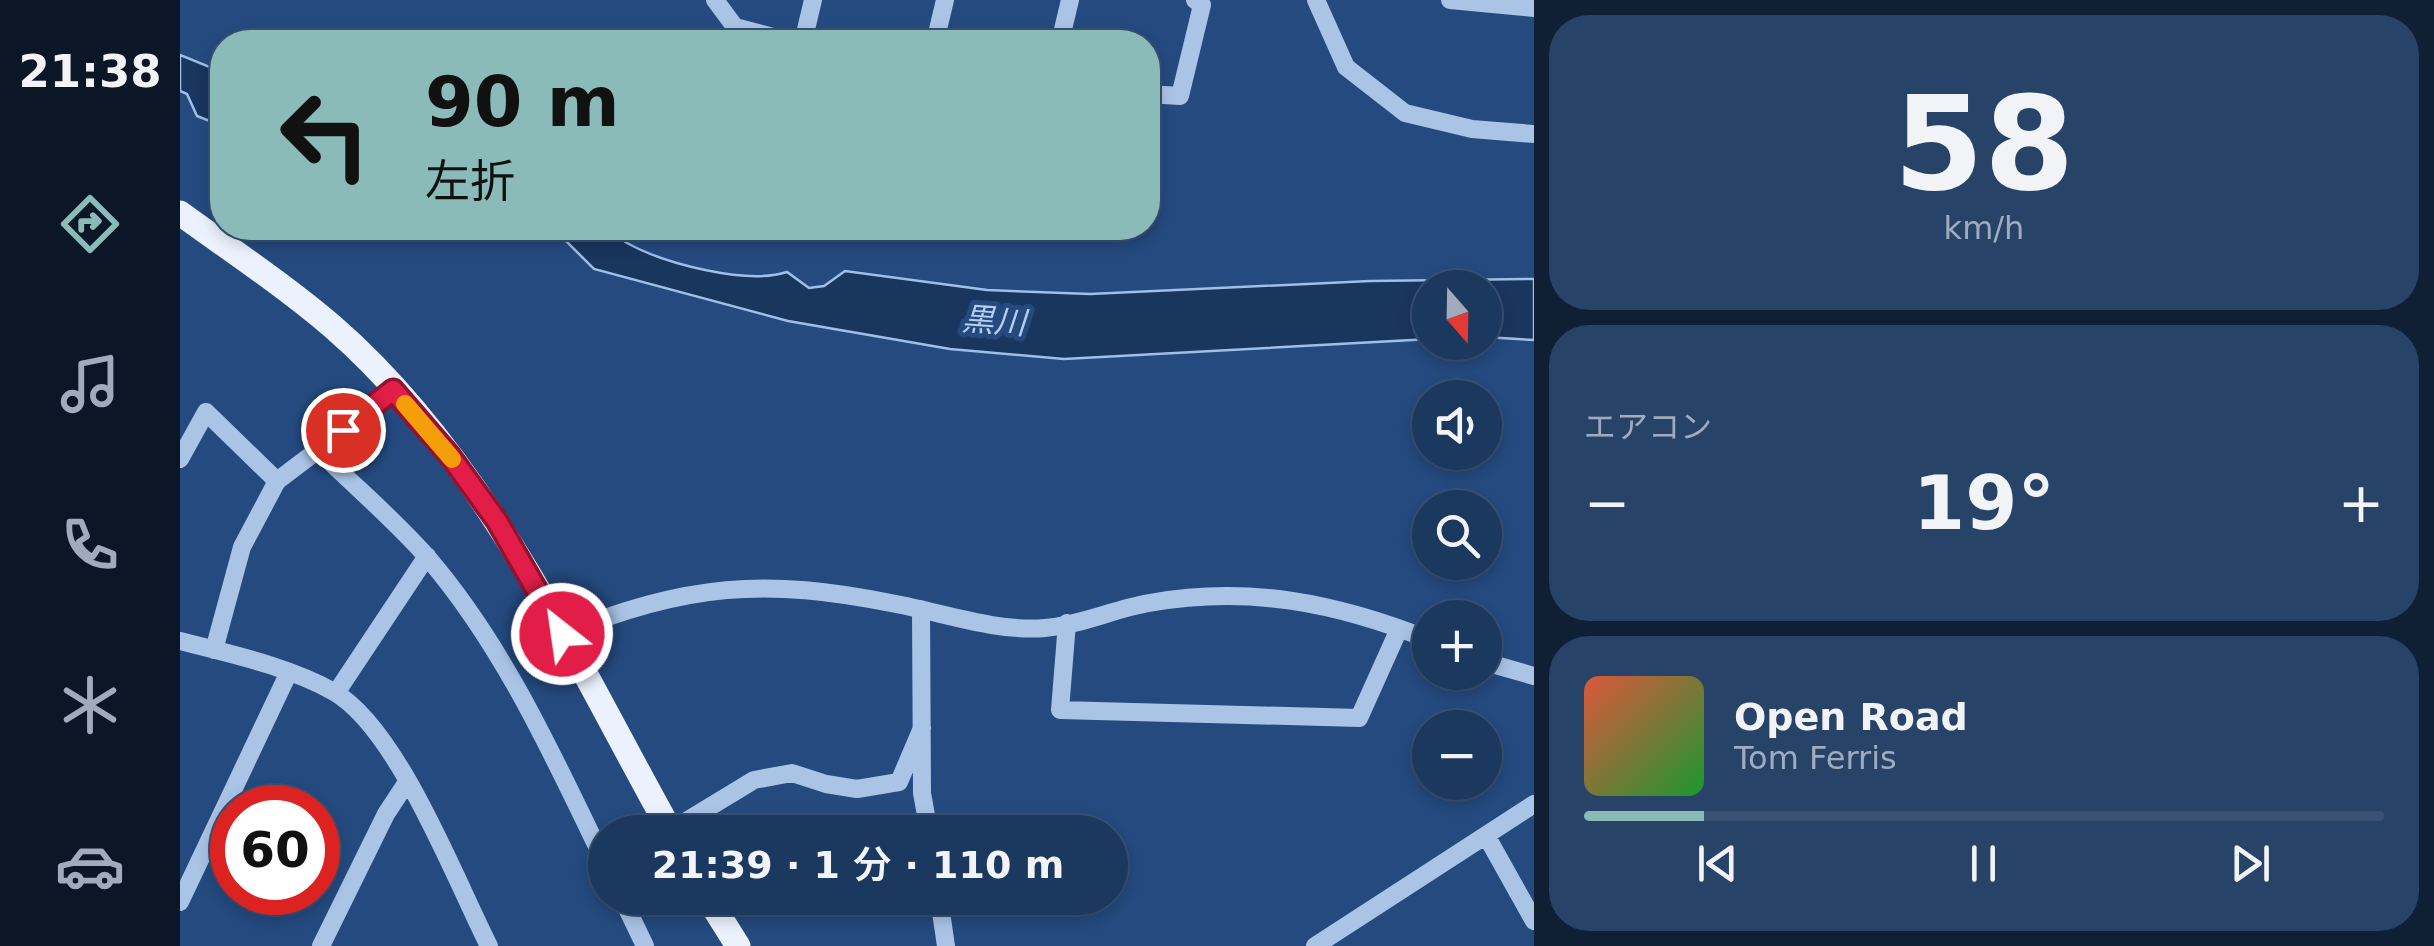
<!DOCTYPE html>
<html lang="ja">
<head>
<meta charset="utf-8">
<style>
  :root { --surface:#1b385f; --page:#284368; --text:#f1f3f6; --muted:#a0acbd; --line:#395274; --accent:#8bbbb9 }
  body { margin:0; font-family:"DejaVu Sans","Noto Sans JP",sans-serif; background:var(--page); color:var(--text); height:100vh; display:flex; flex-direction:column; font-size:38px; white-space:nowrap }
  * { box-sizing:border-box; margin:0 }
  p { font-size:32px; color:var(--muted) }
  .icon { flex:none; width:55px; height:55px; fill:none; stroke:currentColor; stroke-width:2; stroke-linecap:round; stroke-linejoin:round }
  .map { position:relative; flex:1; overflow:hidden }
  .sheet { display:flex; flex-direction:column; gap:15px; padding:15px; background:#0f1f34; width:900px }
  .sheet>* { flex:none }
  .guide { position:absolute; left:30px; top:30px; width:950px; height:210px; border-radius:40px; box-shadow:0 5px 15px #0003,0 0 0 2px var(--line); background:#8bbbb9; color:#111; overflow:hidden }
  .needle { width:65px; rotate:160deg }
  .tools { position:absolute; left:1232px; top:270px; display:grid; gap:20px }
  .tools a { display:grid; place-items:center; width:90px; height:90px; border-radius:50%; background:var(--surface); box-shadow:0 5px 15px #0003,0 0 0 2px var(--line); font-size:50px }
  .speed { position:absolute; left:30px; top:785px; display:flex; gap:20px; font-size:50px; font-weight:700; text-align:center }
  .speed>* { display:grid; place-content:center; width:130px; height:130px; border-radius:50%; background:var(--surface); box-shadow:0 5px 15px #0003,0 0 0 2px var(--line); line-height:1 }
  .speed .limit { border:15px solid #d22; background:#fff; color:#111 }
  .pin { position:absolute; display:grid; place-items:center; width:85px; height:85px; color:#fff; margin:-42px; border:5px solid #fff; border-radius:50%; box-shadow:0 2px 10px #0007 }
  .me { position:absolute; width:110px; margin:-55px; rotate:330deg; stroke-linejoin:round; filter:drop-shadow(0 0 8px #0008) }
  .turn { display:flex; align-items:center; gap:35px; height:210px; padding:0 50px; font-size:45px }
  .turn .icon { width:130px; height:130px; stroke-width:2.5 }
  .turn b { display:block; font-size:70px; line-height:85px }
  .big { font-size:75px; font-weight:600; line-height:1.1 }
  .sheet .card { flex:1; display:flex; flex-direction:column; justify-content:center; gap:15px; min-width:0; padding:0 35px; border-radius:40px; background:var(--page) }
  .sheet .dial { align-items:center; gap:0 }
  .dial b { font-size:130px; line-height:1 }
  .song { display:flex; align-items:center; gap:30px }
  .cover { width:120px; height:120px; border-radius:15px; background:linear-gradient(135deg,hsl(10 70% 55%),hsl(130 70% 35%)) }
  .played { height:10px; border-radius:5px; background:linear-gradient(90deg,var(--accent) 15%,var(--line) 15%) }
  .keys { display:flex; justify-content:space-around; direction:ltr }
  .heat { display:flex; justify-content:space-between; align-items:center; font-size:55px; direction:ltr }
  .trip { position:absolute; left:408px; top:815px; width:540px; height:100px; border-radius:50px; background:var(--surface); box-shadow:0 5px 15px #0003,0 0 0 2px var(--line); font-weight:600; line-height:100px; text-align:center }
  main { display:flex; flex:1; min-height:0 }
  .dock { display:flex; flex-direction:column; width:180px; justify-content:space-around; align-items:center; background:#0b1626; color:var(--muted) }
  .dock .icon { width:70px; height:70px }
  .dock .on { color:var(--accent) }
  .dock b { font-size:45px; color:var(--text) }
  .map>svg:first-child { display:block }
  .water { fill:#19365f; stroke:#9ebfe7; stroke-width:2.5 }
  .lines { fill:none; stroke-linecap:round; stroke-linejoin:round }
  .minor { stroke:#aac4e6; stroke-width:18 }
  .major { stroke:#ebf2fd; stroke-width:25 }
  .route-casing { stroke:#92132f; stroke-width:25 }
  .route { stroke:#e11d48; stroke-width:18 }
  .slow { stroke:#f59e0b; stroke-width:18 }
  .labels { text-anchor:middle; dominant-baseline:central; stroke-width:10; stroke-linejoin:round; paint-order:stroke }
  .water-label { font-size:32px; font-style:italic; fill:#b5ceee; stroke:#244a7f }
</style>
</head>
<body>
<main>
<nav class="dock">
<b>21:38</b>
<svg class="icon on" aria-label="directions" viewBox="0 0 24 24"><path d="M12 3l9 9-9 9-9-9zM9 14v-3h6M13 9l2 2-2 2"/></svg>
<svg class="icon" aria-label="music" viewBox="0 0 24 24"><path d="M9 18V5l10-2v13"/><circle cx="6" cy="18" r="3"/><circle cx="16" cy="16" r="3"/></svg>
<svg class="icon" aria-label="phone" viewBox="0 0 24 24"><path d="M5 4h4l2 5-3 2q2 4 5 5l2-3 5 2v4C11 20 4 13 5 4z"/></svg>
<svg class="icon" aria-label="climate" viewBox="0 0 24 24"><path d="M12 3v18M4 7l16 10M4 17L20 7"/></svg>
<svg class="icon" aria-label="car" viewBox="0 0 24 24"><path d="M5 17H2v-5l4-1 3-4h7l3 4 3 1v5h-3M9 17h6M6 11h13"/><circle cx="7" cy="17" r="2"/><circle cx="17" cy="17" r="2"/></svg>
</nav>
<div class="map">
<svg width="1354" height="946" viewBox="0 0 1354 946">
  <rect width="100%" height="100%" fill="#244a7f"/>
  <path class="water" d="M0,55L42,72V126L17,116L7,94L0,91Z
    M373,228C389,227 414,223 428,229C435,231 441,239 447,243C485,264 567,285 607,272L629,288L644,286L665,271L807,290L910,294L1190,281L1354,279V340L1305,337V288H1250V339L884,359L770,349L608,321L414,269Z"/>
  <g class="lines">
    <path class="minor" d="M535,0L555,27L612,42
      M1136,0L1166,67L1225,113L1292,129L1354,134
      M1270,0L1354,8
      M623,42L633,0
      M755,42L765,0
      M880,42L890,0
      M968,94L1000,96L1022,5L1015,0
      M138,450L213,390
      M0,459L26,412L97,481
      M741,609L742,793L749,832
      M887,623L880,710L1179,718L1219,629
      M382,634C508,584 583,577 716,604C764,613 816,632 865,628C901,625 934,609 969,603C1069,585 1157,603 1250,640
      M0,641C50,654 108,666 154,692C218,729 275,879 309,946
      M34,650L62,547L97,481L138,450C174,486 215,520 248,558C325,648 374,758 425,863
      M1305,662L1354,676
      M156,693L247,556
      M490,831L574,780L612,773L646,784L677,789L719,782L742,728
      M1307,837L1354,921
      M442,898L465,946
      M759,898L766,946
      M0,902L109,672
      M141,946L206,814L227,782
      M1135,946L1354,804"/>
    <path class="major" d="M0,213C51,250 105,286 153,327C305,459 395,660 491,832
      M528,898L558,946"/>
  </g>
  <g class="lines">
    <defs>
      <path id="route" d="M163,430L213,390L270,456L317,521L382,634"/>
    </defs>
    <use href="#route" class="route-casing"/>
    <use href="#route" class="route"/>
    <path class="slow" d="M225,404L272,459"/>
  </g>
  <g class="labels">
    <g class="water-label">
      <text transform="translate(814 321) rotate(4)">黒川</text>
    </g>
  </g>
</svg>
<div class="tools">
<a><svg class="needle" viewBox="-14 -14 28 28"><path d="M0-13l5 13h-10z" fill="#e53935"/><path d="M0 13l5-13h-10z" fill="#a0acbd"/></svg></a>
<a><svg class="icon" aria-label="sound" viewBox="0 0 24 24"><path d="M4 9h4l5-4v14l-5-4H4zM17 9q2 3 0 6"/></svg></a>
<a><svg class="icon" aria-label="search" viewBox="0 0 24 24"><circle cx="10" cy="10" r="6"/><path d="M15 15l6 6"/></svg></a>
<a>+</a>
<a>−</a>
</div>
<div class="speed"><div class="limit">60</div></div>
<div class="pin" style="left:163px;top:430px;background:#d93025"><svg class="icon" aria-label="arrive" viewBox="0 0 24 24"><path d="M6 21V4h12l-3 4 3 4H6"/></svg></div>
<svg class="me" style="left:382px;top:634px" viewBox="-20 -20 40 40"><circle r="17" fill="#e11d48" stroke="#fff" stroke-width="3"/><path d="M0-11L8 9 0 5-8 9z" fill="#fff"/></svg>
<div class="trip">21:39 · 1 分 · 110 m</div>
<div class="guide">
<div class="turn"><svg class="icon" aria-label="left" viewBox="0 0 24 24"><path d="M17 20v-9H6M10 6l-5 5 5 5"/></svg><div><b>90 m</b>左折</div></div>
</div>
</div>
<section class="sheet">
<div class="card dial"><b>58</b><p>km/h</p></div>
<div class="card"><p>エアコン</p>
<div class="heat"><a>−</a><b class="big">19°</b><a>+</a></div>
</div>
<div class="card">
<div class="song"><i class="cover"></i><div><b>Open Road</b><p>Tom Ferris</p></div></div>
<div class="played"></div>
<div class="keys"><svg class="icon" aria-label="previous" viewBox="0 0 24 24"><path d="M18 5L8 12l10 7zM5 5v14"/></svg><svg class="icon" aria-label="pause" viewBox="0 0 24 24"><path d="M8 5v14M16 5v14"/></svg><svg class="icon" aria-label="next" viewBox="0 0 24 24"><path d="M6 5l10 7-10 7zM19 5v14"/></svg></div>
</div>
</section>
</main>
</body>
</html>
